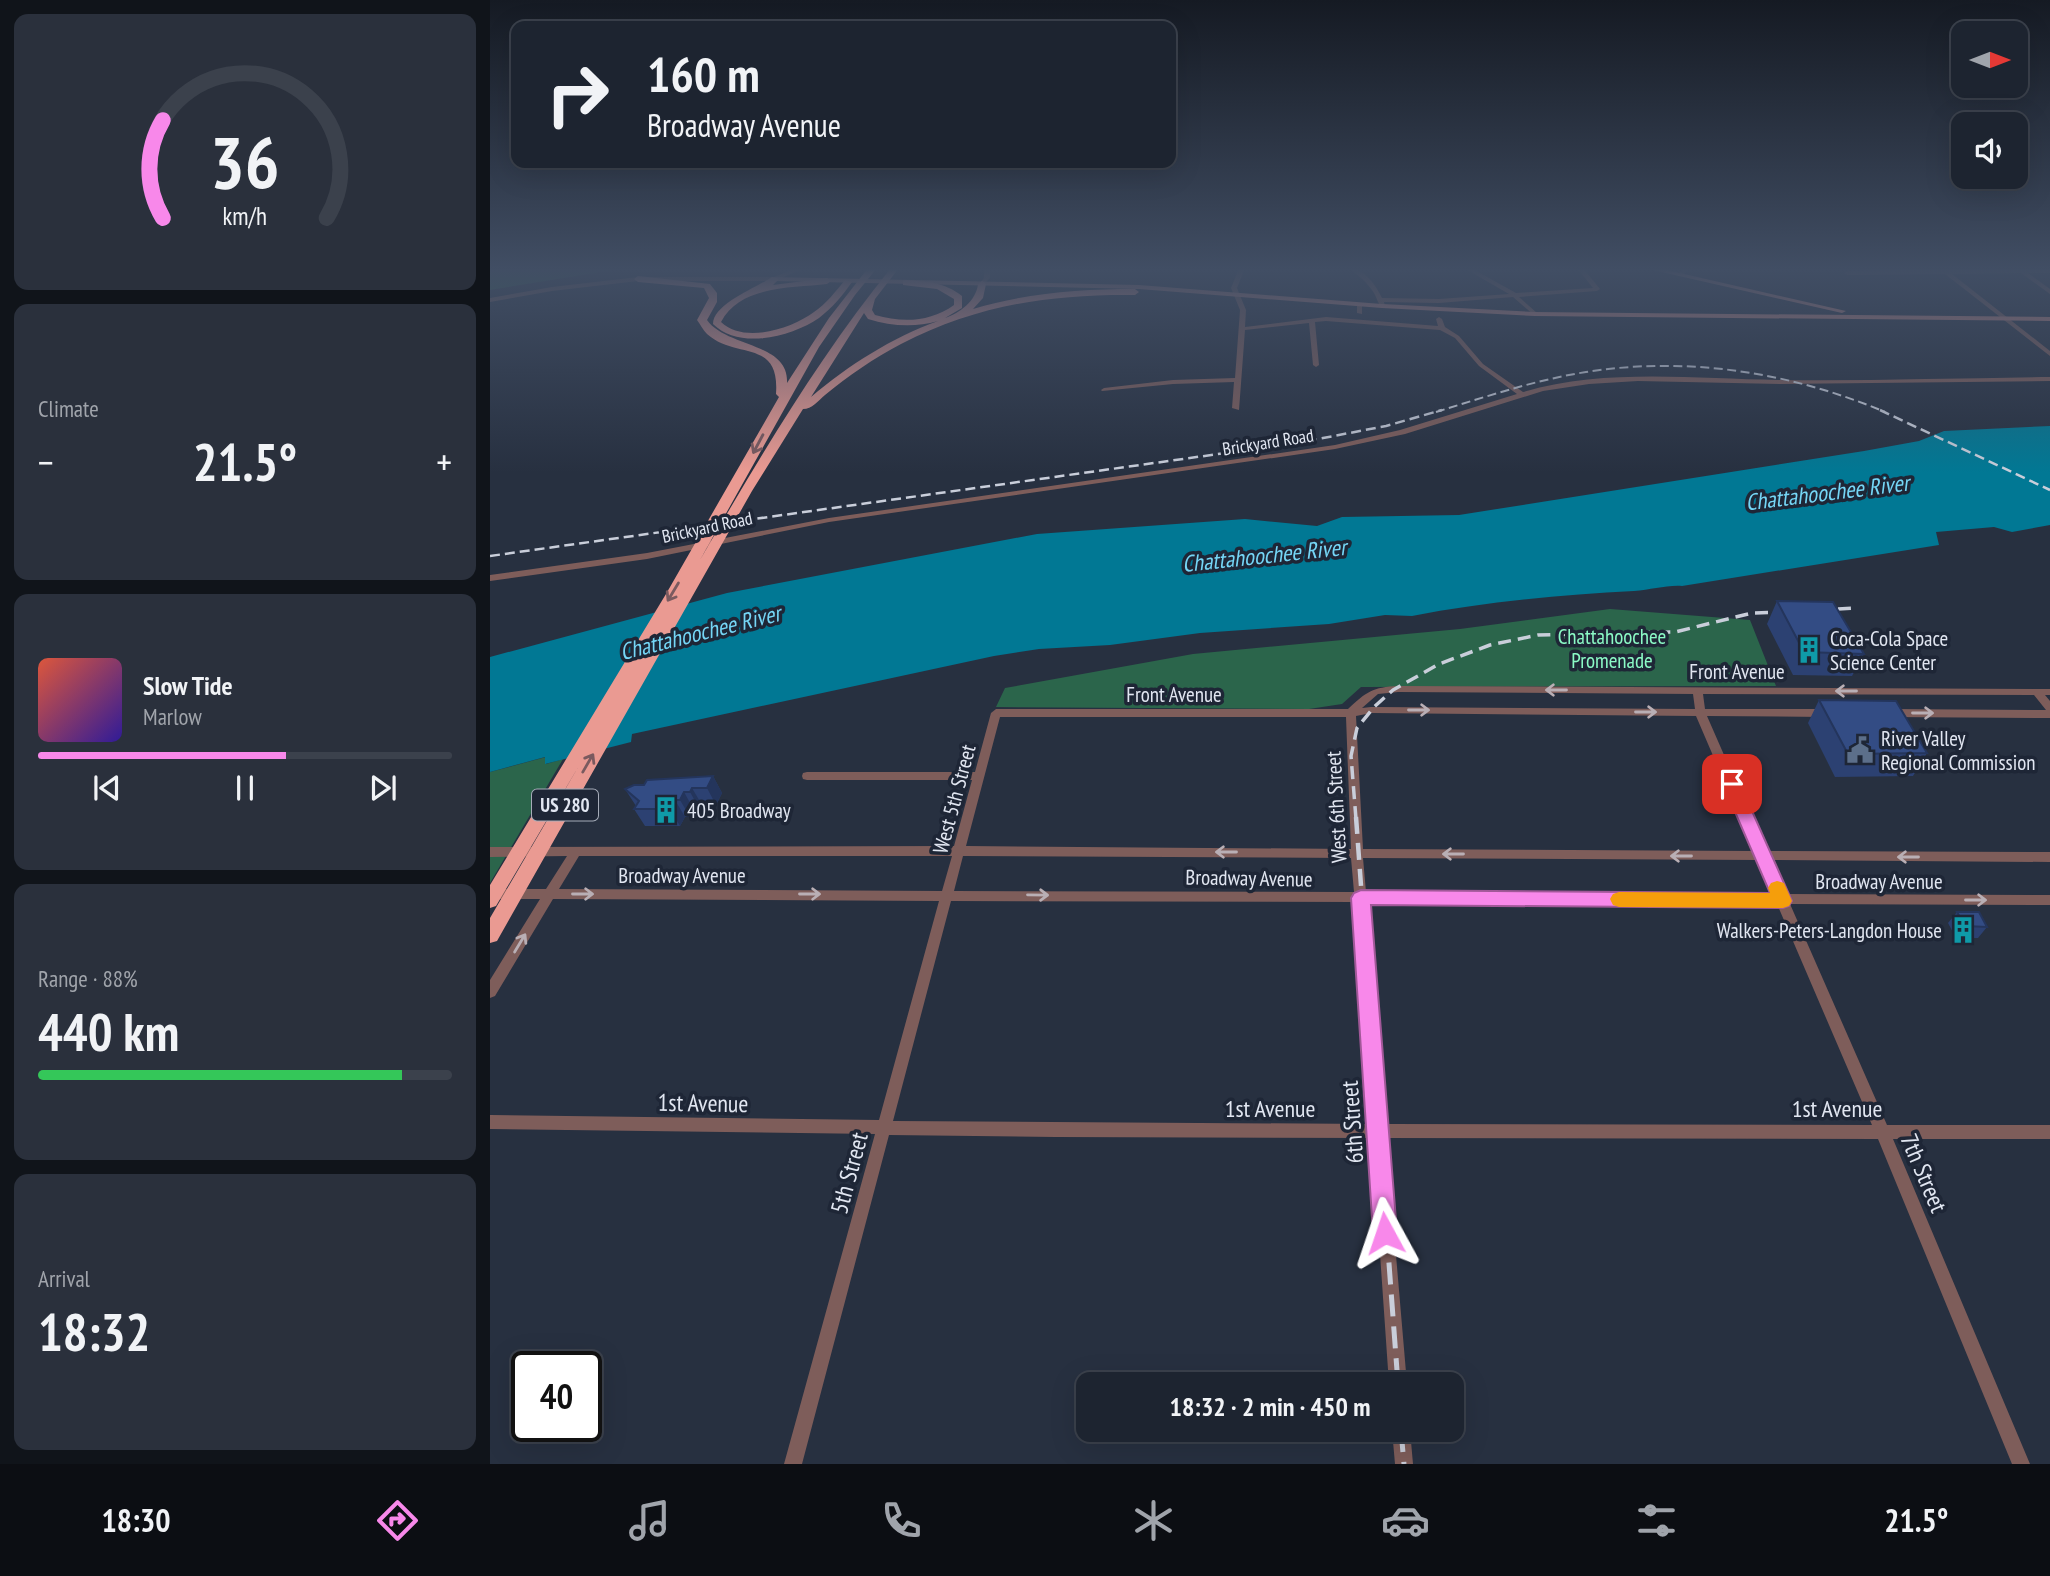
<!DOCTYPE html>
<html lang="en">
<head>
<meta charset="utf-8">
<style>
  :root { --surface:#1d2430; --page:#2a303c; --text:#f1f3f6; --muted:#a0a4ab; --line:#3b414c; --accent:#f888ea }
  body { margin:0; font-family:"PT Sans Narrow",sans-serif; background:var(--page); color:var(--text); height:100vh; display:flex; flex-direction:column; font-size:26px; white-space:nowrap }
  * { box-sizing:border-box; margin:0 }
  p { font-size:23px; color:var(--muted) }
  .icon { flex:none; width:38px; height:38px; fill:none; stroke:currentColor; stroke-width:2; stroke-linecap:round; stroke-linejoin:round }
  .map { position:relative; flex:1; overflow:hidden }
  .panel { display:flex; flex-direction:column; gap:14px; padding:14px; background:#10141a; width:490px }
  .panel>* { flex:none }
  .top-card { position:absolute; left:21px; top:21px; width:665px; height:147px; border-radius:14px; box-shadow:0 7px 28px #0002,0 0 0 2px var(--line); background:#1d2430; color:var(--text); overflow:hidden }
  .needle { width:46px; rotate:90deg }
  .fabs { position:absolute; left:1461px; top:21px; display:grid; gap:14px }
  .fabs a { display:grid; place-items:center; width:77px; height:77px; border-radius:14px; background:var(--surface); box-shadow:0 7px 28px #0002,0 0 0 2px var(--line); font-size:35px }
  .speed { position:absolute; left:21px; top:1351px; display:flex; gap:14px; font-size:35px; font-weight:700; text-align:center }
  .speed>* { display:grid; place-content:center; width:91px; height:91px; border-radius:50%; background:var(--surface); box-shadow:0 7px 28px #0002,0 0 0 2px var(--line); line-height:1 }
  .speed .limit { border:4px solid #111; border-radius:10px; background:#fff; color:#111 }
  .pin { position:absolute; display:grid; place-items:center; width:60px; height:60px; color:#fff; margin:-30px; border-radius:14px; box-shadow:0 4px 10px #0006 }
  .me { position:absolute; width:77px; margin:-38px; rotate:355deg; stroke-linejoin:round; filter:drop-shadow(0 0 5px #0008) }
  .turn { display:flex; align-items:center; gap:24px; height:147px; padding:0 21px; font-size:32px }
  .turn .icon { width:91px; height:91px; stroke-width:2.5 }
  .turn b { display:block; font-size:49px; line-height:60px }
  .big { font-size:52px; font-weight:700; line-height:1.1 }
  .panel .widget { flex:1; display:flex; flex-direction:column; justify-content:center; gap:10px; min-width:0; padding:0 24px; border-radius:14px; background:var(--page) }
  .panel .dial { align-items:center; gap:0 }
  .dial svg { height:182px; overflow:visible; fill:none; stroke:var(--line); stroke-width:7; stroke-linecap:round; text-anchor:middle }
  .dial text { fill:var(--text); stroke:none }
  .song { display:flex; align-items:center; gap:21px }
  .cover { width:84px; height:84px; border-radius:10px; background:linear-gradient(135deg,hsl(10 70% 55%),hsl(250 70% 35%)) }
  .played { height:7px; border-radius:4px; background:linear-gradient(90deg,var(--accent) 60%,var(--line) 60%) }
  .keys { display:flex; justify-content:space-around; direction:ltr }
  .heat { display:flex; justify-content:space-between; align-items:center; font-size:38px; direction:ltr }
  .charge { height:10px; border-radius:5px; background:linear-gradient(90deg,#34c759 88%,var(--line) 0) }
  .trip { position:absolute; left:586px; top:1372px; width:388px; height:70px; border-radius:14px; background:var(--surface); box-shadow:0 7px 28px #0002,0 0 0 2px var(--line); font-weight:700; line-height:70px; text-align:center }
  .dock { display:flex; height:112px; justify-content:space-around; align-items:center; background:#0c0e13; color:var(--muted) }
  .dock .icon { width:49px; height:49px }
  .dock .current { color:var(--accent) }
  .dock b { font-size:32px; color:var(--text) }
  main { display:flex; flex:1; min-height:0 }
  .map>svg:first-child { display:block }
  .green { fill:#2b654b }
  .water { fill:#017894 }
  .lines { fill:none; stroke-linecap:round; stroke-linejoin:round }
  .minor { fill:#7e5d5a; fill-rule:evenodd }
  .major { fill:#cb8983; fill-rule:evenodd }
  .highway { fill:#ea9a92; fill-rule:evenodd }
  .rail-far4 { stroke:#c9ceda; stroke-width:2; stroke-dasharray:9 4.5; stroke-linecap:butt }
  .rail-far3 { stroke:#c9ceda; stroke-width:2.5; stroke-dasharray:10 5; stroke-linecap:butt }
  .rail-far2 { stroke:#c9ceda; stroke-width:3.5; stroke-dasharray:13 7; stroke-linecap:butt }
  .rail-far1 { stroke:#c9ceda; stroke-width:4.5; stroke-dasharray:17 9; stroke-linecap:butt }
  .rail { stroke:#c9ceda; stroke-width:5; stroke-dasharray:22 10; stroke-linecap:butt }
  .wall { fill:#2c4172 }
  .shaded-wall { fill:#24355c }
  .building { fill:#334c84; stroke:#24355c; stroke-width:2 }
  .oneway { stroke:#7a5a5f }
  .oneway2 { stroke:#b9afb5 }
  .route { fill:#f888ea; stroke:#a15898; stroke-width:2 }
  .slow { fill:#f59e0b }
  .labels { text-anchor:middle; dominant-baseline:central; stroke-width:7; stroke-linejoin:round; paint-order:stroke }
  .far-street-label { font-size:18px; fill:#e1e6f1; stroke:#1e2636 }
  .shield { fill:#1e2636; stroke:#a6acb9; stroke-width:2 }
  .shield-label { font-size:19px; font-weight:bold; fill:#e1e6f1 }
  .park-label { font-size:21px; fill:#8bfac6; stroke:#1e2636 }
  .poi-label { font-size:21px; fill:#e1e6f1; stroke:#1e2636; text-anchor:start }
  .street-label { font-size:21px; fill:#e1e6f1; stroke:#1e2636 }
  .water-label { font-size:23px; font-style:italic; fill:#75d6f6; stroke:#1e2636 }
  .near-street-label { font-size:24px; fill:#e1e6f1; stroke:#1e2636 }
</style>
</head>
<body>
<main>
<section class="panel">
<div class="widget dial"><svg viewBox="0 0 100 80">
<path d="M14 69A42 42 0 1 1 86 69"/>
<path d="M14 69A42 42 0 0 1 14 26" stroke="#f888ea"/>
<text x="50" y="56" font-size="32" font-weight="700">36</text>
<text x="50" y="72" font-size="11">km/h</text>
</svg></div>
<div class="widget"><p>Climate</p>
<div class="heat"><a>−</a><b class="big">21.5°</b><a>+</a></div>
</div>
<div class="widget">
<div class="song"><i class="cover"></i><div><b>Slow Tide</b><p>Marlow</p></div></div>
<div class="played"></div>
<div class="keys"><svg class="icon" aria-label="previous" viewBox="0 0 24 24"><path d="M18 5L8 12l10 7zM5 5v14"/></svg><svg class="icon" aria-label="pause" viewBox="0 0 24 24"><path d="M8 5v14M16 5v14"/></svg><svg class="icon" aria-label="next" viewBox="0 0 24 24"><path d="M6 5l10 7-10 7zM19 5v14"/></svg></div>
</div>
<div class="widget"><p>Range · 88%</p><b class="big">440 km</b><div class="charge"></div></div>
<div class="widget"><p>Arrival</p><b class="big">18:32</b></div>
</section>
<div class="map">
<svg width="1560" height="1464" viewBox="0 0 1560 1464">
  <rect width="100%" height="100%" fill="#273040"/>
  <path class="green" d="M0,268H136L0,290Z
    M1120,609L1260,620L1286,686L871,687L852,704L819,709L506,707L515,688L703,654L970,629Z
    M56,757V764L73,759L0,883V772Z"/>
  <path class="water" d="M1560,426V525L1522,532L1504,527L1446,532L1449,545L1192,586C1176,585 1161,590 1144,591C1070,595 994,602 922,616L895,615L839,624L710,633L620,645L549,649L504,656L142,734L141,742L55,764V757L0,772V657L237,593L547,534L755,519L827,526L852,517L969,515L1374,451L1429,441L1454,431Z"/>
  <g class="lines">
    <path class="minor" d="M306,268H314L285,281H148L62,291L0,302V298L62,287L148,277H284Z
      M494,268H500V278L492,286L489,284L494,278Z
      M749,268H755L747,288L756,310L755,327L836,317L948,326L946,319L949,317L952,319L955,327L969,336L993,364L1033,392C1115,368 1204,379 1288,380C1379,381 1469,378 1560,377V381L1290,384L1148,381L1099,384L1053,391L915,434L845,449L339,522L157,559L0,581V575L157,553L339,518L845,445L910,430L1027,394L989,366L965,338L950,330L836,321L825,322L829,365L826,367L823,365L819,323L755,330L749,410L742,408L744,382L683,384L612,391L611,390L614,388L683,380L745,378L750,310L741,288Z
      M858,268C874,268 886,285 892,298L949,299L1019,294L974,268H981L1026,293L1103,288L1087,268H1093L1110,289L1107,291L1029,297L1047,313V315L1045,316L1023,297L949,303L894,302L895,306L892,308C888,304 887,298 884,293C877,282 868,275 858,268Z
      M1194,268H1200L1192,276H1188V274Z
      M1455,269H1560V273H1538L1560,289V294L1531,273L1462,274L1560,351V356L1455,274L1357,275L1354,273L1357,271Z
      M867,304L872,305V314L867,313Z
      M908,686L1560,689V695H1555L1560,701V718L1398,717L1393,713L1398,709L1556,710L1544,695L1213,694L1215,709H1337L1342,713L1337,717L1217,716L1276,851L1560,852V862L1280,860L1295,894L1560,895V905L1300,904L1397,1125H1560V1139H1403L1540,1464H1522L1388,1139L896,1138L917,1384H899L882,1138L566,1137L399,1135L312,1464H294L385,1134L0,1129V1115L389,1120L449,901L63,899L5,996L0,998V980L50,899H0V889H56L77,856L0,857V847L464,846L482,780H317L313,779L312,776L313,773L317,772H485L501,713L506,709H858C876,692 883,687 908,686ZM908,692L1203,694L1205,709L881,707L872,708L888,694ZM881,713L1206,716L1264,851L873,849L866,716ZM510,717H856L861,849L476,846ZM89,856H462L452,891L69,889ZM473,856L861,858L864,892L464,891ZM873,858L1268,860L1283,894L876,892ZM461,901L865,902L881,1124L403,1121ZM877,902L1287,904L1382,1125L895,1124Z
      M902,1430H920L923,1464H905Z"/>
    <path class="major" d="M1154,268H1168L1356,311L1352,313Z
      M282,277L649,285L892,304L1045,312L1560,317V321L1045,316L892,308L649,289L285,281H282Z"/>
    <path class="highway" d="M378,268H387L365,295L329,347L210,560C268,460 328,358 401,268H409L385,299L382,310L385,315C413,323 440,322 464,305V299L447,289L413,285V281L416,280C437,282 455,282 472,296V308L455,318C470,313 486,301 488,284L492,281L496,284L493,298L483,309C537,293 589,289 645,289L649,292L645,295C560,294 487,305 411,344C384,358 358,376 335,395C328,401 322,409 313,409L262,491L7,941L0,943V918L90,764L6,906L0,908V885L176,594L289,397L286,394C290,338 246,360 217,334C213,330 210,324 207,320L219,298L214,288L148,282L144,279L148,276L220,284L227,293V302L217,320C237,348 299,342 297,383L339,318ZM374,313L378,319C401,326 424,328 448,321C401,338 359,365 321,397Z
      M282,277L289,279L283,285L337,278L341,281L337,284C303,288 250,285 231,322C254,344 301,329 324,312C336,304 346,291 355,280L362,282C353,295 342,308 329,318C301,337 249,350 223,324C223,304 266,288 282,277Z"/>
    <path class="rail-far4" d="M946,412C995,397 1045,380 1096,372C1197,356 1300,372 1395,412"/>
    <path class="rail-far3" d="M1390,410L1560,490
      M0,556L807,443L896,426L952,410"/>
    <path class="rail-far2" d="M1328,610L1366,608
      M866,819L861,756L867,728L884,707L903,690L949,664L1000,645L1048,635L1185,632L1262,613L1300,612"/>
    <path class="rail-far1" d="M866,817L887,1105"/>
    <path class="rail" d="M887,1103L908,1384
      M911,1430L914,1464"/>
  </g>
  <path class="wall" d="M1287,601L1374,654L1362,676L1303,675L1277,624Z
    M1329,700L1437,753L1423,776L1345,777L1318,723Z
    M223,776L232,793L226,805H212L210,810H204L200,817H195L190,826H155L144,809L146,806L135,789L154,785Z
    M1467,912L1497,927L1488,938H1466L1458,923Z"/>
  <path class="shaded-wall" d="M223,776L232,793L226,805L217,788Z
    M202,788L212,805L210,810L200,792Z
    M194,792L204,810L200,817L190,800Z
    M185,800L195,817L190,826L180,809Z"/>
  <path class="building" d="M1287,601L1343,602L1374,654L1314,652Z
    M1329,700L1406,701L1437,753L1358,754Z
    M223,776L217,788H202L200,792H194L190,800H185L180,809H144L149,801L135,789L144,785H154L157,780Z
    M1467,912H1489L1497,927L1475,926Z"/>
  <defs><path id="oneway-shaft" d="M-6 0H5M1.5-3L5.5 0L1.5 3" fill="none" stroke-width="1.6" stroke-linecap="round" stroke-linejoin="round" transform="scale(1.75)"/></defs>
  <g class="oneway">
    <use href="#oneway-shaft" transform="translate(268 444) rotate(118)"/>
    <use href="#oneway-shaft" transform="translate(183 592) rotate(121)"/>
    <use href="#oneway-shaft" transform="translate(98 763) rotate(-60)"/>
  </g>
  <g class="oneway2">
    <use href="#oneway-shaft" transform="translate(1066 690) rotate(-180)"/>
    <use href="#oneway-shaft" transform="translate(1356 691) rotate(-180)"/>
    <use href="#oneway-shaft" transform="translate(929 710)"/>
    <use href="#oneway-shaft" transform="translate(1156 712)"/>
    <use href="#oneway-shaft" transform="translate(1433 713)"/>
    <use href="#oneway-shaft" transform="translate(736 852) rotate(-180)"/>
    <use href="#oneway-shaft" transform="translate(963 854) rotate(-180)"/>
    <use href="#oneway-shaft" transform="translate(1191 856) rotate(-180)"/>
    <use href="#oneway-shaft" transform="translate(1418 857) rotate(-180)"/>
    <use href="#oneway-shaft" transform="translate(93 894)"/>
    <use href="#oneway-shaft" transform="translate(320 894)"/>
    <use href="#oneway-shaft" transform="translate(548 895) rotate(1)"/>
    <use href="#oneway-shaft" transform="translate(1486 900)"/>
    <use href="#oneway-shaft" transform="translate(30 943) rotate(-59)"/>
  </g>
  <linearGradient id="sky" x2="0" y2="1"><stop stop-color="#151a23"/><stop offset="0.57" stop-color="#414e64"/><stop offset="1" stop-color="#414e64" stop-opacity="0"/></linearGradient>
  <rect width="1560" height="473" fill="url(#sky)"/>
  <path class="route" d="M1242,778L1250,784L1302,901L1299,906L1293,908L881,905L907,1233L904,1241L895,1244L887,1241L883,1233L861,898L864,893L871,890L1280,893L1233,784Z"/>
  <path class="slow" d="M1287,881L1294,883L1302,901L1299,906L1293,908L1129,907L1123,905L1120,899L1123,894L1129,892L1280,893L1278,888L1281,883Z"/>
  <defs>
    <symbol id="building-bare" viewBox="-9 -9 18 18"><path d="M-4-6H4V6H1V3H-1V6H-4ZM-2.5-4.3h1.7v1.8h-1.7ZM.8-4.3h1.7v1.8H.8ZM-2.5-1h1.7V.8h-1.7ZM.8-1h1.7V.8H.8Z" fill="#0f9aa8" stroke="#1e2636" stroke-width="2.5" paint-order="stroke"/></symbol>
    <symbol id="civic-bare" viewBox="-9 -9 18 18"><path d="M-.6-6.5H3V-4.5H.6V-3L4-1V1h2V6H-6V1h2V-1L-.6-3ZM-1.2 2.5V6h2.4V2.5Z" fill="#5c6f8a" stroke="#1e2636" stroke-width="2.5" paint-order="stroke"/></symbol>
  </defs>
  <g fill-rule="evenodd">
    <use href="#building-bare" x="1300" y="631" width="38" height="38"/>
    <use href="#civic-bare" x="1351" y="731" width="38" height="38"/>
    <use href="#building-bare" x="157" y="791" width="38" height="38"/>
    <use href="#building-bare" x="1454" y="911" width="38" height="38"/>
  </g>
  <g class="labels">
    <g class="far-street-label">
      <text transform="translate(778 442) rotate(-9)">Brickyard Road</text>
      <text transform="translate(217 527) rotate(-12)">Brickyard Road</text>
    </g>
    <rect class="shield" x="42" y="789.5" width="66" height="31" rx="5"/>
    <g class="shield-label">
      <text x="75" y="805">US 280</text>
    </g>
    <g class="park-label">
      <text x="1122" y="636">Chattahoochee<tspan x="1122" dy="24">Promenade</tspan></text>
    </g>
    <g class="poi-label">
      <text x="1340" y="638">Coca-Cola Space<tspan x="1340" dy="24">Science Center</tspan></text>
      <text x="1391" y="738">River Valley<tspan x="1391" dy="24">Regional Commission</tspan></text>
      <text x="197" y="810">405 Broadway</text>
      <text x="1452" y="930" text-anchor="end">Walkers-Peters-Langdon House</text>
    </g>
    <g class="street-label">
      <text x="1247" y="671">Front Avenue</text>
      <text x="684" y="694">Front Avenue</text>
      <text transform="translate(464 799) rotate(-75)">West 5th Street</text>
      <text transform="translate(846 807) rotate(-93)">West 6th Street</text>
      <text x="192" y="875">Broadway Avenue</text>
      <text transform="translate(759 878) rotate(1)">Broadway Avenue</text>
      <text x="1389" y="881">Broadway Avenue</text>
    </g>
    <g class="water-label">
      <text transform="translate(1337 492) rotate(-7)">Chattahoochee River</text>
      <text transform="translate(774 555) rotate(-6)">Chattahoochee River</text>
      <text transform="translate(210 632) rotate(-14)">Chattahoochee River</text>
    </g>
    <g class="near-street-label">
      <text transform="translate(213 1103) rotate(1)">1st Avenue</text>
      <text x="780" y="1108">1st Avenue</text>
      <text x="1347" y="1108">1st Avenue</text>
      <text transform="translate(862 1122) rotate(-94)">6th Street</text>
      <text transform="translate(359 1173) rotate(-75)">5th Street</text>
      <text transform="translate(1434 1173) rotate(67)">7th Street</text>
    </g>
  </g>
</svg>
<div class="fabs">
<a><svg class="needle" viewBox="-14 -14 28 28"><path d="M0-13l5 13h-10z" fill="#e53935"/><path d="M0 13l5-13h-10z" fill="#a0a4ab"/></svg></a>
<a><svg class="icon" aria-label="sound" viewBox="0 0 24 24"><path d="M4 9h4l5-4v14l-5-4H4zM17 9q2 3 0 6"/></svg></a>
</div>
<div class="speed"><div class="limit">40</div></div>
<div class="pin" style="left:1242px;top:784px;background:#d93025"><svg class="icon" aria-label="arrive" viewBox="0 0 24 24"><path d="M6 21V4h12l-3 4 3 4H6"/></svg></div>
<svg class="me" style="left:895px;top:1233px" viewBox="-20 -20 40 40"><path d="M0-17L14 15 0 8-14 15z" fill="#f888ea" stroke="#fff" stroke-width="4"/></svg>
<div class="trip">18:32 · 2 min · 450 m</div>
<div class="top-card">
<div class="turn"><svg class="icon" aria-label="right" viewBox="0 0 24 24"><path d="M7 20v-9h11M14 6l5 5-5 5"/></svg><div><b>160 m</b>Broadway Avenue</div></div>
</div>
</div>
</main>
<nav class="dock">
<b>18:30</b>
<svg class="icon current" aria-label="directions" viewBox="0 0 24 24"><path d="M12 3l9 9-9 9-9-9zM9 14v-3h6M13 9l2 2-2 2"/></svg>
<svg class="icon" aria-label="music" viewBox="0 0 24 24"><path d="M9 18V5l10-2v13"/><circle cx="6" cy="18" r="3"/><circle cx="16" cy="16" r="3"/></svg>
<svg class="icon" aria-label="phone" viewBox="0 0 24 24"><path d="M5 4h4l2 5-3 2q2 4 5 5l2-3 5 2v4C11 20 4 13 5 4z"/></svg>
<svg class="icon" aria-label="climate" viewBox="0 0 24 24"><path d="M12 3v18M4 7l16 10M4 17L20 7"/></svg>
<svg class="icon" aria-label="car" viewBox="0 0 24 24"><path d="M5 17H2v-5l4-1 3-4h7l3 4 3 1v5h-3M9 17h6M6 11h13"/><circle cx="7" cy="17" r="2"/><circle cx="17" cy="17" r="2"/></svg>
<svg class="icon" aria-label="filters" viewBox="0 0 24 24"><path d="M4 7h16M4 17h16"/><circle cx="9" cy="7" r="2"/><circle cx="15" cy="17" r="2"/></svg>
<b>21.5°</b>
</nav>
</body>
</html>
